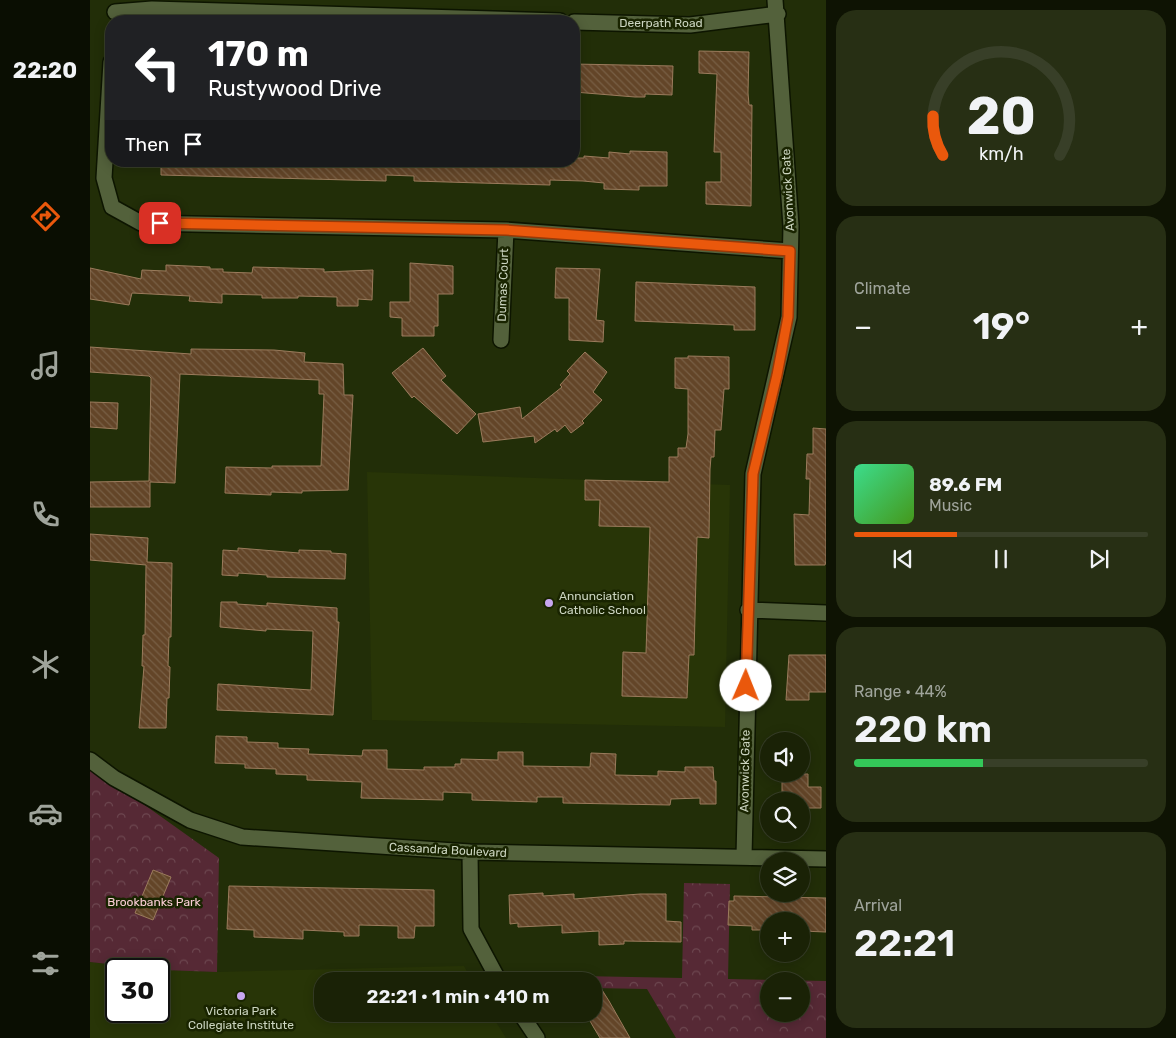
<!DOCTYPE html>
<html lang="en">
<head>
<meta charset="utf-8">
<style>
  :root { --surface:#1a2206; --page:#272f14; --text:#f1f3f6; --muted:#9fa49b; --line:#383f28; --accent:#ea580c }
  body { margin:0; font-family:Rubik,sans-serif; background:var(--page); color:var(--text); height:100vh; display:flex; flex-direction:column; font-size:19px; white-space:nowrap }
  * { box-sizing:border-box; margin:0 }
  p { font-size:16px; color:var(--muted) }
  .icon { flex:none; width:28px; height:28px; fill:none; stroke:currentColor; stroke-width:2; stroke-linecap:round; stroke-linejoin:round }
  .map { position:relative; flex:1; overflow:hidden }
  .sheet { display:flex; flex-direction:column; gap:10px; padding:10px; background:#0e1303; width:350px }
  .sheet>* { flex:none }
  .guide { position:absolute; left:15px; top:15px; width:475px; height:152px; border-radius:20px; box-shadow:0 2px 12px #0003,0 0 0 1px var(--line); background:#202124; color:#fff; overflow:hidden }
  .fabs { position:absolute; left:670px; top:732px; display:grid; gap:10px }
  .fabs a { display:grid; place-items:center; width:50px; height:50px; border-radius:50%; background:var(--surface); box-shadow:0 2px 12px #0003,0 0 0 1px var(--line); font-size:25px }
  .speed { position:absolute; left:15px; top:958px; display:flex; gap:10px; font-size:25px; font-weight:700; text-align:center }
  .speed>* { display:grid; place-content:center; width:65px; height:65px; border-radius:50%; background:var(--surface); box-shadow:0 2px 12px #0003,0 0 0 1px var(--line); line-height:1 }
  .speed .limit { border:2px solid #111; border-radius:8px; background:#fff; color:#111 }
  .pin { position:absolute; display:grid; place-items:center; width:42px; height:42px; color:#fff; margin:-21px; border-radius:10px; box-shadow:0 2px 8px #0006 }
  .me { position:absolute; width:55px; margin:-28px; rotate:1deg; stroke-linejoin:round; filter:drop-shadow(0 0 4px #0008) }
  .turn { display:flex; align-items:center; gap:18px; height:105px; padding:0 20px; font-size:22px }
  .turn .icon { width:65px; height:65px; stroke-width:2.5 }
  .turn b { display:block; font-size:35px; line-height:42px }
  .then { display:flex; align-items:center; height:48px; padding:0 20px; background:#0003; gap:10px; font-size:19px }
  .big { font-size:38px; font-weight:600; line-height:1.1 }
  .sheet .widget { flex:1; display:flex; flex-direction:column; justify-content:center; gap:8px; min-width:0; padding:0 18px; border-radius:20px; background:var(--page) }
  .sheet .dial { align-items:center; gap:0 }
  .dial svg { height:130px; overflow:visible; fill:none; stroke:var(--line); stroke-width:7; stroke-linecap:round; text-anchor:middle }
  .dial text { fill:var(--text); stroke:none }
  .song { display:flex; align-items:center; gap:15px }
  .cover { width:60px; height:60px; border-radius:8px; background:linear-gradient(135deg,hsl(150 70% 55%),hsl(100 70% 35%)) }
  .played { height:5px; border-radius:2px; background:linear-gradient(90deg,var(--accent) 35%,var(--line) 35%) }
  .keys { display:flex; justify-content:space-around; direction:ltr }
  .heat { display:flex; justify-content:space-between; align-items:center; font-size:28px; direction:ltr }
  .charge { height:8px; border-radius:4px; background:linear-gradient(90deg,#34c759 44%,var(--line) 0) }
  .trip { position:absolute; left:224px; top:972px; width:288px; height:50px; border-radius:20px; background:var(--surface); box-shadow:0 2px 12px #0003,0 0 0 1px var(--line); font-weight:600; line-height:50px; text-align:center }
  main { display:flex; flex:1; min-height:0 }
  .menu { display:flex; flex-direction:column; width:90px; justify-content:space-around; align-items:center; background:#0a0e02; color:var(--muted) }
  .menu .icon { width:35px; height:35px }
  .menu .on { color:var(--accent) }
  .menu b { font-size:22px; color:var(--text) }
  .map>svg:first-child { display:block }
  .built { fill:#283507 }
  .forest { fill:url(#forest-crowns); fill-rule:evenodd }
  .building { fill:url(#building-back-hatch); stroke:#9b7b5c }
  .lines { fill:none; stroke-linecap:round; stroke-linejoin:round }
  .minor-casing { stroke:#0d1500; stroke-width:18 }
  .minor { stroke:#53613b; stroke-width:15 }
  .route-casing { stroke:#983908; stroke-width:12 }
  .route { stroke:#ea580c; stroke-width:9 }
  .poi-dot { fill:#c7a6ef; stroke:#192400; stroke-width:2 }
  .labels { text-anchor:middle; dominant-baseline:central; stroke-width:5; stroke-linejoin:round; paint-order:stroke }
  .street-label { font-size:12px; fill:#ccd5c0; stroke:#192400 }
  .poi-label { font-size:12px; fill:#ccd5c0; stroke:#192400; text-anchor:start }
  .park-label { font-size:12px; fill:#fbcdd6; stroke:#192400 }
</style>
</head>
<body>
<main>
<nav class="menu">
<b>22:20</b>
<svg class="icon on" aria-label="directions" viewBox="0 0 24 24"><path d="M12 3l9 9-9 9-9-9zM9 14v-3h6M13 9l2 2-2 2"/></svg>
<svg class="icon" aria-label="music" viewBox="0 0 24 24"><path d="M9 18V5l10-2v13"/><circle cx="6" cy="18" r="3"/><circle cx="16" cy="16" r="3"/></svg>
<svg class="icon" aria-label="phone" viewBox="0 0 24 24"><path d="M5 4h4l2 5-3 2q2 4 5 5l2-3 5 2v4C11 20 4 13 5 4z"/></svg>
<svg class="icon" aria-label="climate" viewBox="0 0 24 24"><path d="M12 3v18M4 7l16 10M4 17L20 7"/></svg>
<svg class="icon" aria-label="car" viewBox="0 0 24 24"><path d="M5 17H2v-5l4-1 3-4h7l3 4 3 1v5h-3M9 17h6M6 11h13"/><circle cx="7" cy="17" r="2"/><circle cx="17" cy="17" r="2"/></svg>
<svg class="icon" aria-label="filters" viewBox="0 0 24 24"><path d="M4 7h16M4 17h16"/><circle cx="9" cy="7" r="2"/><circle cx="15" cy="17" r="2"/></svg>
</nav>
<div class="map">
<svg width="736" height="1038" viewBox="0 0 736 1038">
  <defs>
    <pattern id="forest-crowns" width="20" height="18" patternUnits="userSpaceOnUse" patternTransform="scale(1.25)"><rect width="20" height="18" fill="#562935"/><path d="M2 6a3 3 0 1 1 6 0M12 15a3 3 0 1 1 6 0" fill="none" stroke="#6d4750"/></pattern>
    <pattern id="building-back-hatch" width="6" height="6" patternUnits="userSpaceOnUse" patternTransform="scale(1.25)"><rect width="6" height="6" fill="#634528"/><path d="M-1 5l2 2M0 0l6 6M5-1l2 2" fill="none" stroke="#785f45"/></pattern>
  </defs>
  <rect width="100%" height="100%" fill="#222e08"/>
  <path class="built" d="M277,472L640,485L635,727L282,720Z
    M0,962L59,969H26V1011H69V970L127,972L374,966L382,981H232V1014H401L416,1038H0Z"/>
  <path class="forest" d="M0,766L129,858L127,972L72,970L0,962Z
    M594,883L640,884L638,979L736,981V1038H586L557,989L503,988L502,981H443L439,975L592,978ZM679,981H711V1014H679Z"/>
  <path class="building" d="M609,51L659,52L658,93L659,105H662L661,206L616,204V182H631V152H624L627,74L609,73Z
    M484,64L583,66L582,95L555,94V97H545L484,92Z
    M540,151L577,152V186H549V190L514,189V183L493,181L460,180V185L390,183L324,181V176L296,175V181L71,175V161H484V158H494V156L519,158V152L540,154Z
    M320,263L363,266V294H348V326H344V336H312V318L300,317V302H320Z
    M76,265L120,267V269H133V272L162,273L163,267L234,269V272L283,270L282,300L268,299V306H247V297L208,296V298H172V295L132,294V303L99,301L100,296L42,293L39,305L0,299V268L51,279L52,270L76,271Z
    M466,268L510,269L506,320L514,321L513,342L479,340V298H465Z
    M546,282L665,287V330H644V325L545,321Z
    M0,347L101,354V349L184,350L215,353L214,362L253,364L254,395H263L258,490L212,491V493L181,492V495L135,493L136,467L182,468V466H231L234,394H229V380L90,374L85,483L60,482V507H0V482L59,481L61,378L59,376L0,372Z
    M333,348L356,376L351,380L386,414L367,434L324,396L322,398L302,373Z
    M495,352L517,372L503,392L512,400L492,421L494,423L481,433L475,425L467,432L465,429L445,443L444,436L393,442L388,414L430,407L432,419L472,387L470,385L480,374L477,371Z
    M598,356L639,357V389H634L631,430H625L624,457H621L620,469L619,538L607,537L604,655H599L597,698L532,696L533,652L556,653L560,527L509,526L510,500H495V480L579,482V457H588V448H596L598,434V389L585,388V358H598Z
    M0,402L28,403L27,429L0,427Z
    M723,428L736,429V561L735,565H705L704,514L719,515L720,479H716L717,454H723Z
    M0,534L58,538L57,562L82,563L81,637H79L78,666L80,667L79,698H77L76,728H49L54,666H52L53,635H55L56,565L0,560Z
    M148,548L209,553V550L241,551V553L256,554L255,579L177,577V575L148,573V576L132,575L133,550L148,551Z
    M131,602H147V604L177,606V603L247,608V622H249L243,715L127,710L128,684L221,690L223,631L176,629V631L130,627Z
    M699,655H736V692H719V700H696Z
    M126,736L157,737V742L188,743V748L219,749L218,754L272,756L273,750H297V769L334,770V767H365V764H371V759L408,760V752H433V766L500,767L501,753L526,754L525,775L568,776V771L595,772V767H623L624,781H626V804H610V798L581,799L580,805L473,803V797H447V802L382,800V793L353,792V800L271,798L272,782L217,780V775L186,774V769L155,768V764L125,763Z
    M692,774H718V787H731V808H713L711,801H692Z
    M63,870L81,877L63,920L45,913Z
    M139,886L344,890V926H325L324,938H308V926L269,925V936H254V932L213,930V939L164,937V930L137,929Z
    M453,893V896L484,894V899L550,894H576V921L591,922V942L534,941V944L509,945V931L472,933V925L428,927V923L420,924L419,895Z
    M644,896L736,898V932L711,931V921H679V930H662V926L638,925L639,901H644Z
    M502,974L519,1001L540,1038H510L504,1028L496,1014H502Z"/>
  <g class="lines">
    <defs>
      <path id="minor" d="M25,12L62,9L470,21
        M484,22L600,25L688,14
        M21,62L14,178L22,207L51,223L416,230L700,251
        M411,340L416,230
        M658,610L736,613
        M0,760L24,778L100,820L152,837L380,852L736,859
        M380,852L381,929L409,981
        M654,857L663,474L699,317L701,226L685,0
        M431,1014L447,1038"/>
    </defs>
    <use href="#minor" class="minor-casing"/>
    <use href="#minor" class="minor"/>
  </g>
  <g class="lines">
    <defs>
      <path id="route" d="M70,223L416,230L700,251L698,317L687,375L663,474L656,686"/>
    </defs>
    <use href="#route" class="route-casing"/>
    <use href="#route" class="route"/>
  </g>
  <g class="poi-dot">
    <circle cx="459" cy="603" r="5"/>
    <circle cx="151" cy="996" r="5"/>
  </g>
  <g class="labels">
    <g class="street-label">
      <text x="571" y="23">Deerpath Road</text>
      <text transform="translate(698 190) rotate(-93)">Avonwick Gate</text>
      <text transform="translate(413 285) rotate(-88)">Dumas Court</text>
      <text transform="translate(655 771) rotate(-89)">Avonwick Gate</text>
      <text transform="translate(358 850) rotate(3)">Cassandra Boulevard</text>
    </g>
    <g class="poi-label">
      <text x="469" y="596">Annunciation<tspan x="469" dy="14">Catholic School</tspan></text>
      <text x="151" y="1011" text-anchor="middle">Victoria Park<tspan x="151" dy="14">Collegiate Institute</tspan></text>
    </g>
    <g class="park-label">
      <text x="64" y="902">Brookbanks Park</text>
    </g>
  </g>
</svg>
<div class="fabs">
<a><svg class="icon" aria-label="sound" viewBox="0 0 24 24"><path d="M4 9h4l5-4v14l-5-4H4zM17 9q2 3 0 6"/></svg></a>
<a><svg class="icon" aria-label="search" viewBox="0 0 24 24"><circle cx="10" cy="10" r="6"/><path d="M15 15l6 6"/></svg></a>
<a><svg class="icon" aria-label="layers" viewBox="0 0 24 24"><path d="M12 4l9 5-9 5-9-5zM3 14l9 5 9-5"/></svg></a>
<a>+</a>
<a>−</a>
</div>
<div class="speed"><div class="limit">30</div></div>
<div class="pin" style="left:70px;top:223px;background:#d93025"><svg class="icon" aria-label="arrive" viewBox="0 0 24 24"><path d="M6 21V4h12l-3 4 3 4H6"/></svg></div>
<svg class="me" style="left:656px;top:686px" viewBox="-20 -20 40 40"><circle r="19" fill="#fff"/><path d="M0-13L10 11 0 6-10 11z" fill="#ea580c"/></svg>
<div class="trip">22:21 · 1 min · 410 m</div>
<div class="guide">
<div class="turn"><svg class="icon" aria-label="left" viewBox="0 0 24 24"><path d="M17 20v-9H6M10 6l-5 5 5 5"/></svg><div><b>170 m</b>Rustywood Drive</div></div>
<div class="then">Then<svg class="icon" aria-label="arrive" viewBox="0 0 24 24"><path d="M6 21V4h12l-3 4 3 4H6"/></svg></div>
</div>
</div>
<section class="sheet">
<div class="widget dial"><svg viewBox="0 0 100 80">
<path d="M14 69A42 42 0 1 1 86 69"/>
<path d="M14 69A42 42 0 0 1 8 45" stroke="#ea580c"/>
<text x="50" y="56" font-size="32" font-weight="700">20</text>
<text x="50" y="72" font-size="11">km/h</text>
</svg></div>
<div class="widget"><p>Climate</p>
<div class="heat"><a>−</a><b class="big">19°</b><a>+</a></div>
</div>
<div class="widget">
<div class="song"><i class="cover"></i><div><b>89.6 FM</b><p>Music</p></div></div>
<div class="played"></div>
<div class="keys"><svg class="icon" aria-label="previous" viewBox="0 0 24 24"><path d="M18 5L8 12l10 7zM5 5v14"/></svg><svg class="icon" aria-label="pause" viewBox="0 0 24 24"><path d="M8 5v14M16 5v14"/></svg><svg class="icon" aria-label="next" viewBox="0 0 24 24"><path d="M6 5l10 7-10 7zM19 5v14"/></svg></div>
</div>
<div class="widget"><p>Range · 44%</p><b class="big">220 km</b><div class="charge"></div></div>
<div class="widget"><p>Arrival</p><b class="big">22:21</b></div>
</section>
</main>
</body>
</html>
